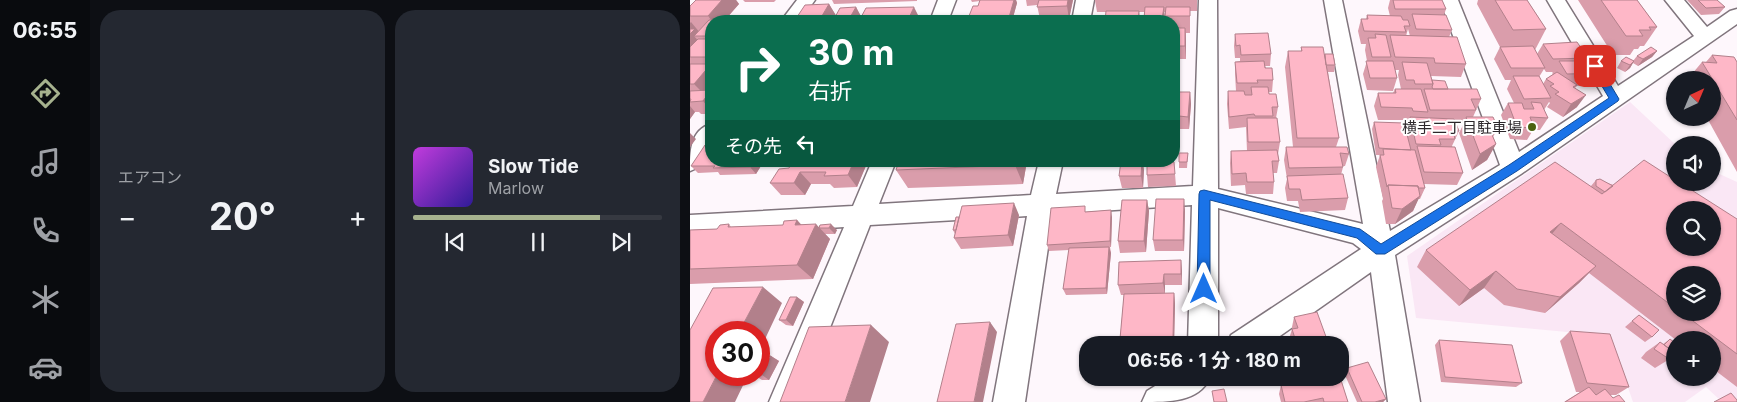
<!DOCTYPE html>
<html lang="ja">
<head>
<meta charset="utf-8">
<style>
  :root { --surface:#171b24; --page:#242831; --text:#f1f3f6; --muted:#9ea1a6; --line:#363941; --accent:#a6b28e }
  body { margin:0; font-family:Inter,"Noto Sans JP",sans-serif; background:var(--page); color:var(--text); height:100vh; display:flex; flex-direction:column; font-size:19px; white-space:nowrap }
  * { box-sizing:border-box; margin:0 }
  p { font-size:16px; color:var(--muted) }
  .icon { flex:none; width:28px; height:28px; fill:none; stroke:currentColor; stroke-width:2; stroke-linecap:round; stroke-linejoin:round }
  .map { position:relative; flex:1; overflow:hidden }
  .drawer { display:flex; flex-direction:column; gap:10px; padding:10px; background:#0d0f14; width:600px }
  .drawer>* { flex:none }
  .guide { position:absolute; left:15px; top:15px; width:475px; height:152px; border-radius:20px; box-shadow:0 1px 4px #0004; background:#0b6e4f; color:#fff; overflow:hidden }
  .needle { width:32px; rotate:44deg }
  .fabs { position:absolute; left:976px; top:71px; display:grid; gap:10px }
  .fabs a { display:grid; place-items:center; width:55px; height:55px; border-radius:50%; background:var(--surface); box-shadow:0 1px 4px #0004; font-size:25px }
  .speed { position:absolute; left:15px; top:321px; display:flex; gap:10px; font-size:25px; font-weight:700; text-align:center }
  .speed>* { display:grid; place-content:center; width:65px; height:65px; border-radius:50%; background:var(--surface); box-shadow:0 1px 4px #0004; line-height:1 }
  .speed .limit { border:8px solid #d22; background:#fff; color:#111 }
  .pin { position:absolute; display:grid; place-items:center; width:42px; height:42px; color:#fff; margin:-21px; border-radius:10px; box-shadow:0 2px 8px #0006 }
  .me { position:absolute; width:55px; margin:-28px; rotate:0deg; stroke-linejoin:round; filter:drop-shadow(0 0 4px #0008) }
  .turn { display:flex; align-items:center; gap:18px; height:105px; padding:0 20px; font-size:22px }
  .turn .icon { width:65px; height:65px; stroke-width:2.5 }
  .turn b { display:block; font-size:35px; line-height:42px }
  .then { display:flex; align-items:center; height:48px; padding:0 20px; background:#0003; gap:10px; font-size:19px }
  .big { font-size:38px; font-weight:700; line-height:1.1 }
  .drawer .card { flex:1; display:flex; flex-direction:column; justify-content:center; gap:8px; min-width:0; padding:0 18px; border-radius:20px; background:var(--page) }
  .song { display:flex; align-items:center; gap:15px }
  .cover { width:60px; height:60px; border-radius:8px; background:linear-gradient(135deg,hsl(290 70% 55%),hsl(250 70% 35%)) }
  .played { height:5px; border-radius:2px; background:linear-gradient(90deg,var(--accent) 75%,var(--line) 75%) }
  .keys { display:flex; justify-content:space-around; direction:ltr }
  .heat { display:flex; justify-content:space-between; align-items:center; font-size:28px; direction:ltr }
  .drawer .tiles { flex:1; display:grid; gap:10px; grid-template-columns:repeat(2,1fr) }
  .trip { position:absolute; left:389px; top:336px; width:270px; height:50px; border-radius:20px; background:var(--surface); box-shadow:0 1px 4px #0004; font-weight:700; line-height:50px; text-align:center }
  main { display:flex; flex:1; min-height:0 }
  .menu { display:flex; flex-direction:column; width:90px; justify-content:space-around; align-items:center; background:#090b0e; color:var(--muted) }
  .menu .icon { width:35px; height:35px }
  .menu .on { color:var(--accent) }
  .menu b { font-size:22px; color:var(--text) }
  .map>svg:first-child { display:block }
  .built { fill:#fae7f5; fill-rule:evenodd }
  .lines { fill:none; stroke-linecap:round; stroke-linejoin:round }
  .minor-casing { stroke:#80757d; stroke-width:3 }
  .minor { fill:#fff; fill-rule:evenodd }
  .wall { fill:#da9dab; fill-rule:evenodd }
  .shaded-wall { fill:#b2808b }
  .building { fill:#feb7c7; stroke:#b2808b; fill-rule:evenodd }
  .route { fill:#1a73e8; stroke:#114b97 }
  .poi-dot { fill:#4a620f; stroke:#fff; stroke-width:2 }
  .labels { text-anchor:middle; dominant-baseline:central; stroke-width:4; stroke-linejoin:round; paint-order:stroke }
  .poi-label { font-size:15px; fill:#2c272b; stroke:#fff; text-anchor:end }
</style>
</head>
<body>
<main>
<nav class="menu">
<b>06:55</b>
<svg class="icon on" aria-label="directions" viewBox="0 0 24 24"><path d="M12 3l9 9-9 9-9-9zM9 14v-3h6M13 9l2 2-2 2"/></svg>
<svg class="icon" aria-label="music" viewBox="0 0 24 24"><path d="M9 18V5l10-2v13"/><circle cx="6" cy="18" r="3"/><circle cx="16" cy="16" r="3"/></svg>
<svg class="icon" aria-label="phone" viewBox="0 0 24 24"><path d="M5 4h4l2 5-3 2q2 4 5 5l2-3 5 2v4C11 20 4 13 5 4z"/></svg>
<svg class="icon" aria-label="climate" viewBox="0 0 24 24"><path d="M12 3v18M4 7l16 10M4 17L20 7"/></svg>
<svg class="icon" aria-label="car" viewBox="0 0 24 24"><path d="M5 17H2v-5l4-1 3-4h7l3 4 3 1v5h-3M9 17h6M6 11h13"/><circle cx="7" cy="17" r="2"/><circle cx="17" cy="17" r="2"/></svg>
</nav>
<section class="drawer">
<div class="tiles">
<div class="card"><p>エアコン</p>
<div class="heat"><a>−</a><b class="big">20°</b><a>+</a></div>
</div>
<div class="card">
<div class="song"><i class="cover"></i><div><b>Slow Tide</b><p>Marlow</p></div></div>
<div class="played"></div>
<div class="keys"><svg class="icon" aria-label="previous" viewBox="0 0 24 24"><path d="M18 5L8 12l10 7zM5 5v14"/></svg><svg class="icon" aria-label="pause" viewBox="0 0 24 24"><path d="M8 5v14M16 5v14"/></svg><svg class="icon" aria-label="next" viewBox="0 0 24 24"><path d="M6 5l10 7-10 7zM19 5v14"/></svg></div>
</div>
</div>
</section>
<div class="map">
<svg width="1047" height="402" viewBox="0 0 1047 402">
  <rect width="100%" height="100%" fill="#fef7fc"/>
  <path class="built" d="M940,102L986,145L985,182H1022L1023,171L1047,182V402H1032L1016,387L995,402H943L920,336L726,318L717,256ZM985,210H1022V248H985ZM985,275H1022V312H985ZM985,340H1022V378H985Z"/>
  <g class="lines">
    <defs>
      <path id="minor" d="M107,0H125L110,21H91Z
        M248,0H266L258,21H240Z
        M386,0H404L400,21H382Z
        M509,0H527L528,189L673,224L634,0H652L700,231L810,165L750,0H768L829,152L913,96L857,0H875L928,86L1004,36L975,0H994L1017,27L1040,11L1047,9V24L831,174L705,255L730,402H698L681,272L577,345H537L541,335L671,249L663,243L528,208V345H498L502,205L363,214L335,402H303L337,216L180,225L111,402H79L154,227L0,237V215L163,206L182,161H206L189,204L341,195L349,161H373L366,194L503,186Z
        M21,124C22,143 21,164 0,171C0,152 0,130 21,124Z
        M478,378H520C508,402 480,402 452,402L457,391Z"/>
    </defs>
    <use href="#minor" class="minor-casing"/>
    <use href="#minor" class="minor"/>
  </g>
  <path class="wall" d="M6,0H46L49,4L21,36V114H11L9,112H5L0,119V6Z
    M53,0H86L84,2H55Z
    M142,0H227V1L144,4Z
    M281,0H326L327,3L322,21H281L279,16L288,6L290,1L282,2Z
    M336,0H383L379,19H350L347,5L337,6Z
    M405,0H507V11H500V33H496V59H484V21H475V12H474L475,21H454L455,12H449L450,21L416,12H407Z
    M700,0H752L756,9L754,15L762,30L759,37L776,64L771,77L741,76L742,80L758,89L791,99L783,117L808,128L803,137L806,144L797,160L782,170L769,133L774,123L766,122L769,131L762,146L773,173L767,185L734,184L735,188L730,199H728L723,211L705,224H696L692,201L693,199L686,167L690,155H686L682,129L684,122L716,128L718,122L717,120H688L684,106L688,93H703L705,89H711L708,75L709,70H705L707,78L703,91L677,90L673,74L677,61L675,50L676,44H671L668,31L671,19H676L677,15L700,16L698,8ZM718,29L720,36H716Z
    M788,0H837L856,29L845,50L847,54L853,44L898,58L896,61L916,73L907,86H887L885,88L887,107L873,117L857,107L860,103L859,102L854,110L858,118L850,130H843L837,140L820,139L811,115L818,103H824L817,89L821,80H815L804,59L810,47L787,4ZM854,69L856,72H863L862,73L863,74L856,79L853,84L849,77Z
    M888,0H947L967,27L954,46H950L948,49H944L940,55H923Z
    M997,0H1027L1035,7L1029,14L1011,15Z
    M139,4L146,16L166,7L171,17L176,8L231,21H98L107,17Z
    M545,34L581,54L580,66H575L583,80L582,92H579V94L588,107L586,118L590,142L588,154L589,161L587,173H583L584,182L583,194H556L555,185L541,186L540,163L541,151H557L556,127L539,129L537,104L538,91H546L545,74V62L550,61V58H545L544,46Z
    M611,47L635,54L645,65L644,72H638L649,138L646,147L659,154L655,166H653V167L651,175L658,198L655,210L610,212L608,201H597L595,188L597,179L594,160L596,147H603L595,67L598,51H611Z
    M967,51L962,57L948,66L943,63L940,68L935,72L927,68L931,61H943L947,56Z
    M1022,55L1047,62V172L1017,118H1022V80H997L1012,62H1016Z
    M484,92H500L501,104L499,129H490L489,136H484Z
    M498,153L497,168H489V162Z
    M74,161L66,174L30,175L28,172L8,173L1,166Z
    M178,161L167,187L144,188L140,184H121L115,195H91L80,183L99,168Z
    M337,161L333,184L218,188L206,170Z
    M454,170L453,188H432L429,176Z
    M485,174L486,186L458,187L457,175Z
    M906,180L1047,219V387L1022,368V340H986L899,273L889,283L855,313L814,305L794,288L769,306L727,267L736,250L901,186ZM985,275L1022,312H985Z
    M457,200L459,211L456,252L430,253L428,241Z
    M495,210L494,251H465L463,240Z
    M397,212L422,217L421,247H420L421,253L417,294L376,295L373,289L379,250L359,251L357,245Z
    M329,215L323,246L271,249L264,238L265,234L263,230Z
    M107,220L111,225L129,228L130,225L147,230L145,234H135L140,239L123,279L0,284V230L27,229L39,224L41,227L93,225Z
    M491,260L492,285H475V294L484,293L485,304L484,345H432L430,339L434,295H431L428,285Z
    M107,297L114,302L103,326L96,325L89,320Z
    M949,315L962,337L955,342L935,327Z
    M604,317L639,345H601L599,339L602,329V327Z
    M880,331L939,387L926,395H920L923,398L935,402H874L890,392H886L870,341Z
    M980,339L985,343V365L978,360L965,368L951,358L956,352L970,342L973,344Z
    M749,340L832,383L826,387L751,382L745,345Z
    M81,356L89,361L79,380H72L64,375Z
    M657,368L696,399L693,402H667L654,373Z
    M609,378H650L658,402H591L589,394L591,385L607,382Z"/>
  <path class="shaded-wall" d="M32,0H46L49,4L34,21H22L18,16Z
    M324,0H326L327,3L322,21H318Z
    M378,0H383L379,19L377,6Z
    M139,4L147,17L144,21H129Z
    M166,7L173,20L172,21H158Z
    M224,7L231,21H219L218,20Z
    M474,7L475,21H472V19Z
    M449,11L450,21H448Z
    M1,22L11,34L4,36L12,45L0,57V23Z
    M495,28L496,41V59L495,46Z
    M967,51L962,57L948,66L953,59Z
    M21,52V62L17,57Z
    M944,61L940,68L935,72L940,65Z
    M21,64V89H17L20,91L16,96L4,84Z
    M21,90V111L13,101Z
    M500,92L501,104L499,129L498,117Z
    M896,95L887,107L873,117L881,104Z
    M0,106L5,112L0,119Z
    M489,116L490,129L489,136L488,124Z
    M0,133L6,139L0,147Z
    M806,144L797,160L782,170L790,154Z
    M64,161H74L66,174L60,167Z
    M164,161H178L167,187L158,175Z
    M326,161H337L333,184L325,165Z
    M452,161H453L454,170L453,188L451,176Z
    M110,172L121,184L115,195L104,183Z
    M730,196L723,211L705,224L712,209Z
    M494,199L495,210L494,251L493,240Z
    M457,200L459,211L456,252L454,241Z
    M324,203L329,215L323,246L318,235Z
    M421,210L422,217L421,247L420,241Z
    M107,220L121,235L126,224L140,239L123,279L107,265L105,225Z
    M871,223L857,240L860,232Z
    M141,224L147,230L145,234L139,228Z
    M419,247L421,253L417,294L416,288Z
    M491,260L492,271V285L491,274Z
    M906,266L889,283L855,313L870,297Z
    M806,271L794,288L769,306L780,290Z
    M474,274L475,285V294L473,283Z
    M73,287L92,303L69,352V332H49Z
    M484,293L485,304L484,345L483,338Z
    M107,297L114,302L103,326L96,320Z
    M300,322L307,332L293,402H284Z
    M181,325L199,342L180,402H155Z
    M81,356L89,361L79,380L72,375Z
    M27,375H58L45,402H13Z
    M696,399L693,402H685Z"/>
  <path class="building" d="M6,0H32L18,16H0V6Z
    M290,0H324L318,21H283L285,16H279L283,6H288Z
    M349,0H378L377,6L347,7Z
    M703,0H752L756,9H705Z
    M805,0H837L856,29L823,30Z
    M911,0H947L967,27H959L961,30H949L953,36H936Z
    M1008,0H1027L1035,7L1016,8Z
    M139,4L129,21H98L102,17H107L115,5Z
    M166,7L158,21H143L150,8Z
    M224,7L218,20L169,21L176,8Z
    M455,7H474L472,19H454Z
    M476,7H500V16H475Z
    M416,11H449L448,21H415Z
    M722,14L756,15L762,30L726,29Z
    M677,15L711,16L713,20H718L720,26H714L716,32L674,31L671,19H678Z
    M359,19H373V21H358Z
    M19,20H71L70,21H21V36H4Z
    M484,28H495V46H484Z
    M0,29H5L0,34Z
    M578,33L581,54L551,55L550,45L546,46L545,34Z
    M685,34L696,35L701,57H682L678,38H686Z
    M700,35L767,37L776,64L745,63L744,58L705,57Z
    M8,39H21V52L17,57H0V47Z
    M887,42L898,58L863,59L853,44Z
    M843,46L855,68H821L810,47Z
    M611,47H633L649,138H607L598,51H612Z
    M961,47L967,51L953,59L947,56Z
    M635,54H643L645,65H636Z
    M1022,55L1044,57L1047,62V120L1012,62L1027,63Z
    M936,57L944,61L940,65L931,61Z
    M574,61L575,68H582L583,80H567L568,83H547L545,62Z
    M676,61H703L707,78H680Z
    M869,61H907L916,73L877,74Z
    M712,62L737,63L743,84H725L724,80H716Z
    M0,64H21L4,84H0Z
    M867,72L887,85L883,87L896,95L881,104L865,94L869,92L860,86L864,84L856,79Z
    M823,76H849L861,98L834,99Z
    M742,80L755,81L758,89H743L742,87L743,84Z
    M21,83V89H17Z
    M561,87H578L579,94H586L588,107H582L583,116H565L564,114L539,117L538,91H554L555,95H562Z
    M705,89H731L738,112L723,111L722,108L691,107L688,93H706Z
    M734,89H787L791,99H781L786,110H740Z
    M21,90L13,101L0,102L1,99H0V91Z
    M484,92H500L498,117L489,116L488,124H484Z
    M841,102L851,103L858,118L840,117L844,128L827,127L818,103H832L834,109H844Z
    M720,117L764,119L769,131H763L765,139H749L751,145L726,144Z
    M776,117H803L808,128H799L806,144L790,154Z
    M557,118H587L590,142H558Z
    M684,122L714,123L721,150L702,149L689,148Z
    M15,145H21V161H64L60,167L23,168L25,166H1Z
    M727,146L765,147L773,173L734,172Z
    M596,147H657L659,154L650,153L653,167L599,168Z
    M693,149L725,150L735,188H728V186L698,185L697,187L690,155H694Z
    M587,150L589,161H582L584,182H557L556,173L542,174L541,151Z
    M489,153H498L497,162H489Z
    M954,160L985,180V182H989L1047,219V354L991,312H1022V275H985V308L871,223L860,232L906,266L870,297L827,289L806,271L780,290L736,250L865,162L912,194ZM985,210H1022V248H985Z
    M103,161H164L158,175L134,176L136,172H110L104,183H80L89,169L99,168Z
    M209,161H326L325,165L206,170Z
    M431,161H452L451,176H429Z
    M457,162H484L485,174L457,175Z
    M653,174L658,198L612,200L610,189H599L597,176Z
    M910,179L923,186L915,192L906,186V180Z
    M698,185L728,186L730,196L712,209L702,208Z
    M466,199H494L493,240H463Z
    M432,200H457L454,241H428Z
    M324,203L318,235L264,238L272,206Z
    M395,206V212L421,210L420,241L357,245L361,208Z
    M266,217H269L266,230H263Z
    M107,220L105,225L126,224L107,265L0,269V230L27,229L30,225L39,224L38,227L93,225L94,221Z
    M141,224L139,228H129L130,225Z
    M419,247L416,288L373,289L379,248Z
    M491,260V274H474L473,283L428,285L429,262Z
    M73,287L49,332H26V375H27L13,402H0V330L23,288Z
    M484,293L483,338L430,339L434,294Z
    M100,297H107L96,320H89Z
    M627,312L639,345H607L602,329L608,328L604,317Z
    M949,315L969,330L962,337L942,321Z
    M300,322L284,402H247L266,324Z
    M181,325L155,402H90L119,327Z
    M880,331L920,334L939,387L897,383Z
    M980,339L985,343V354L983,353L984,352L974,345Z
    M749,340L822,345L832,383L755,377Z
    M970,342L984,352L979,359L964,349Z
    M81,356L72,375H64H69V367L74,357Z
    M678,362L696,399L685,402H672L657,368Z
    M650,377L658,402H634L633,398L614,402H595L591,385L612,381L611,378H650Z
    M899,387L906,395L915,389L923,398L929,395L935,402H875Z
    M534,389L537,402H524L522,391Z
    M1041,393L1047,400V402H1024Z"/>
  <path class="route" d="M905,63L908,64L929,99L928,101L827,171L695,254H686L667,238L520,200V289L518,293L514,294L509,293L507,289L509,194L510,191L514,190L670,229L691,244L819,165L919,98L900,66Z"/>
  <circle class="poi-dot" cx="842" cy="127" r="5"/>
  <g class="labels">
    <g class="poi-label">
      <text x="832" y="127">横手二丁目駐車場</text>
    </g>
  </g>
</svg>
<div class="fabs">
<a><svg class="needle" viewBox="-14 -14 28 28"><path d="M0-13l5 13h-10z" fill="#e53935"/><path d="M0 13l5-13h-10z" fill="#9ea1a6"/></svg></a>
<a><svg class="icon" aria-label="sound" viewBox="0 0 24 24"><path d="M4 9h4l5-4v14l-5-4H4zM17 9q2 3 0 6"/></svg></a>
<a><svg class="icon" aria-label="search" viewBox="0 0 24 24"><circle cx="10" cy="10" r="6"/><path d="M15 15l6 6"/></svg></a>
<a><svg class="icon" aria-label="layers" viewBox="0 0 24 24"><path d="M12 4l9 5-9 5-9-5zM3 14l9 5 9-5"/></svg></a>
<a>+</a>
</div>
<div class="speed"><div class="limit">30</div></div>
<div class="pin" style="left:905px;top:66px;background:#d93025"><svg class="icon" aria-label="arrive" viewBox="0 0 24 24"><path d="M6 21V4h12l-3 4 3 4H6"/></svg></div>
<svg class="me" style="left:514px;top:289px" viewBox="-20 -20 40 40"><path d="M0-17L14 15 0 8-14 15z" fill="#1a73e8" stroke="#fff" stroke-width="4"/></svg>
<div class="trip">06:56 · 1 分 · 180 m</div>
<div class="guide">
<div class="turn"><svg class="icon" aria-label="right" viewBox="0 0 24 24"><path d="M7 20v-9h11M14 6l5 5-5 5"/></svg><div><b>30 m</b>右折</div></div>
<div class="then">その先<svg class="icon" aria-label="left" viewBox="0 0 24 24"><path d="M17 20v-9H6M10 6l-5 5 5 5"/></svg></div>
</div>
</div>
</main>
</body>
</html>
